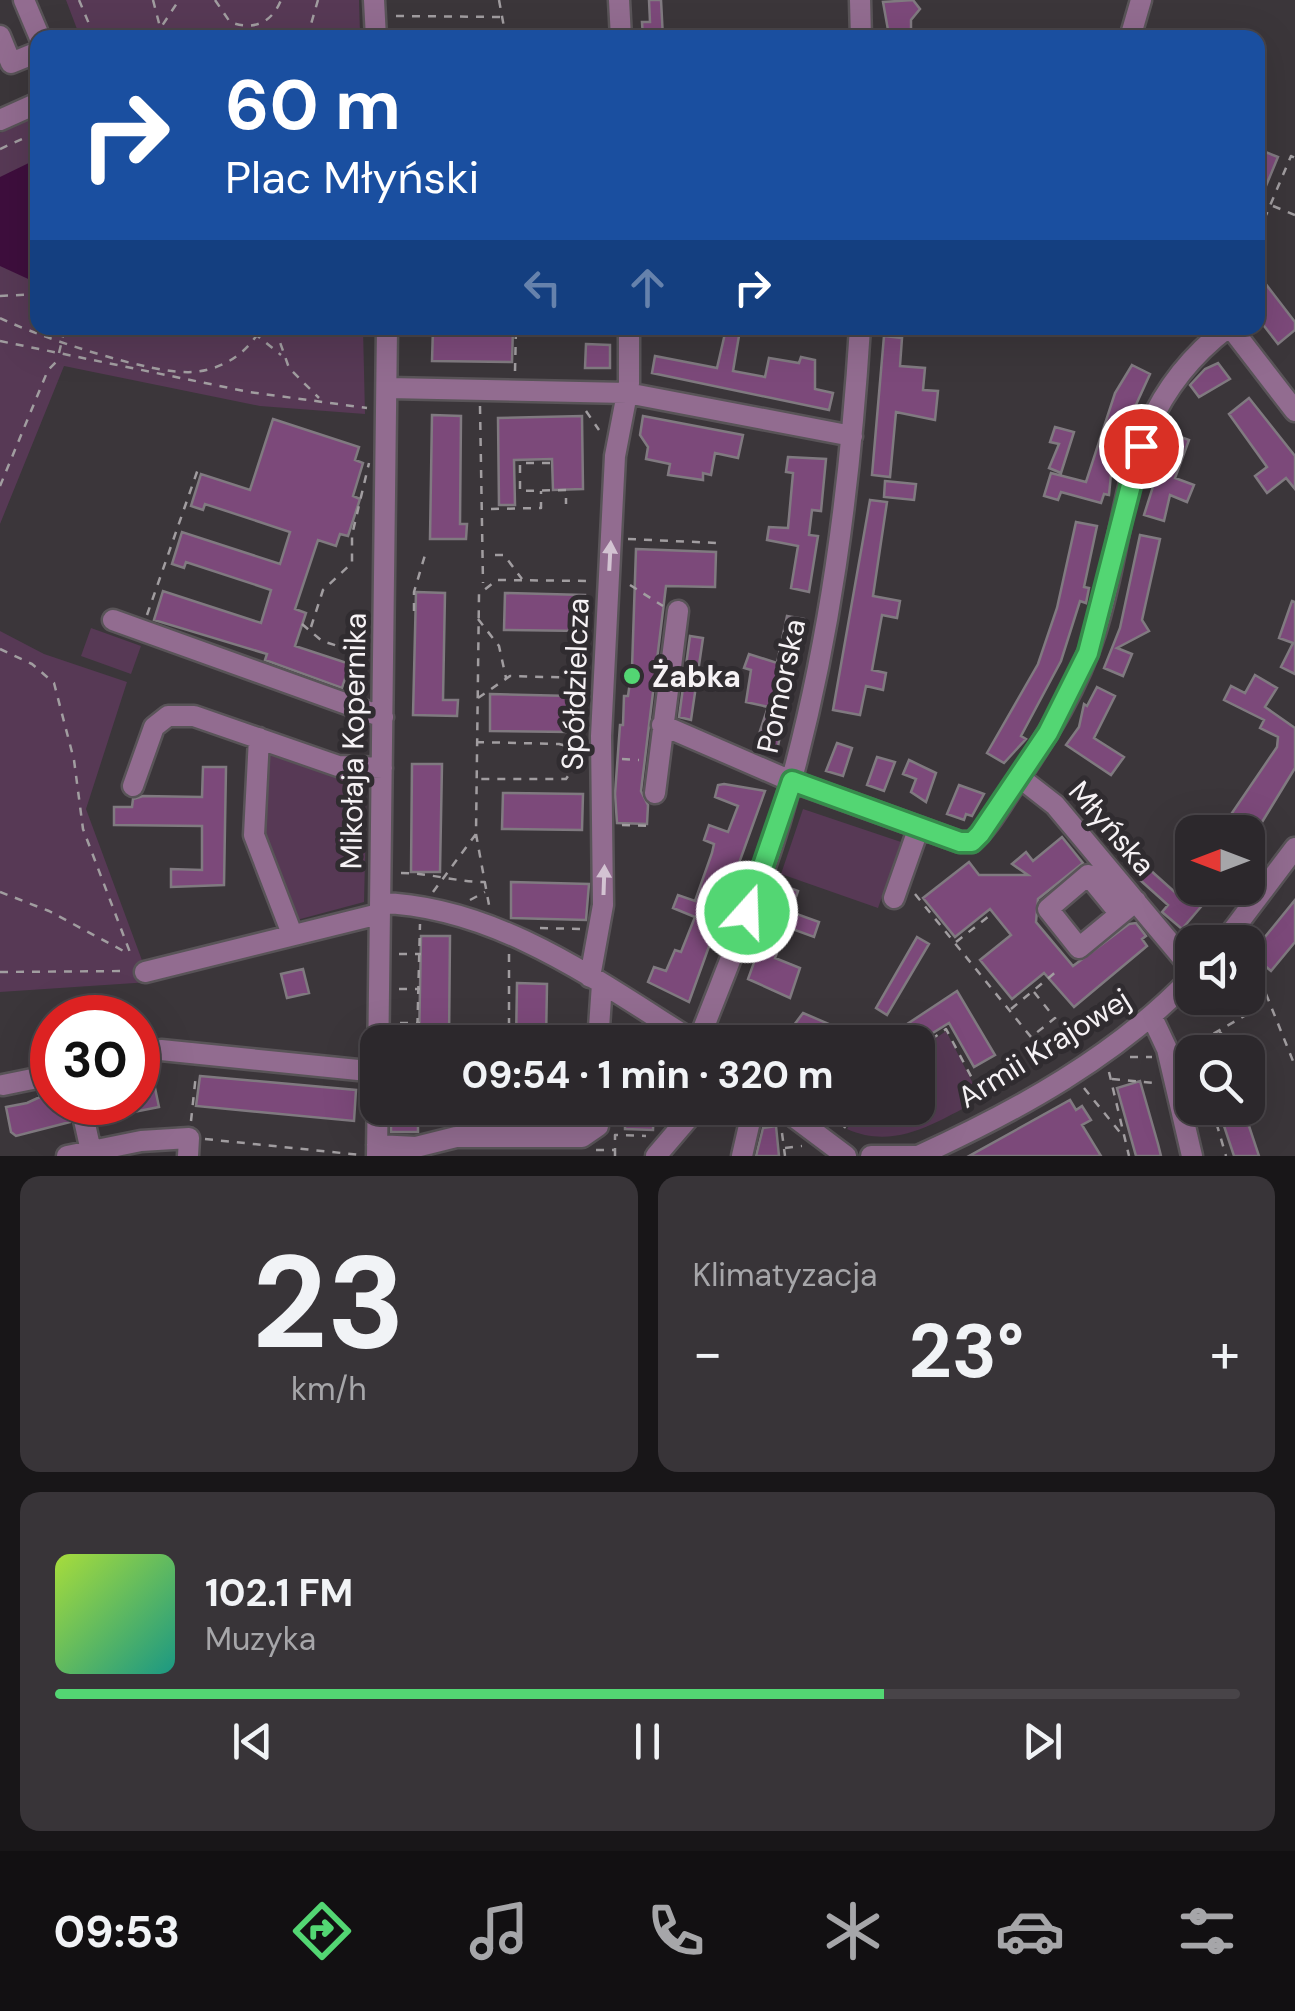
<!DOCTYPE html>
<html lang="pl">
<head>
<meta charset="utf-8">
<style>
  :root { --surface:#2c282c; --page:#383438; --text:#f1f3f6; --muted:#a6a6a9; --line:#484448; --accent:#53d673 }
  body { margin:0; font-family:"DM Sans",sans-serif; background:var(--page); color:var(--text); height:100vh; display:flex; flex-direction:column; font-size:38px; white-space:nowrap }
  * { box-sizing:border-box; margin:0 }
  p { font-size:32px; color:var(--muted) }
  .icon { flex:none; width:55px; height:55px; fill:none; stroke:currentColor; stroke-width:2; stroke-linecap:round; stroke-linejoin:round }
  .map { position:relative; height:1156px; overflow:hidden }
  .drawer { display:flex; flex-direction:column; gap:20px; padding:20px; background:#181618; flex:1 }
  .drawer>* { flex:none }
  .top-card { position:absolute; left:30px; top:30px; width:1235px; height:305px; border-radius:20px; box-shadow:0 10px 40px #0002,0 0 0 2px var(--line); background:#1a4fa0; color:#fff; overflow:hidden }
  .needle { width:65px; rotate:270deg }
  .buttons { position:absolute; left:1175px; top:815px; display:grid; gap:20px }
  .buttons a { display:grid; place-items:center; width:90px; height:90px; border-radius:20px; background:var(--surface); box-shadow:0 10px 40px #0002,0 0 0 2px var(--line); font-size:50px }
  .speed { position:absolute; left:30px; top:995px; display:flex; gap:20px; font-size:50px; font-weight:700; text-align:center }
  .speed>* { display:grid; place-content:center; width:130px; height:130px; border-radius:50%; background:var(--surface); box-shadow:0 10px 40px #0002,0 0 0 2px var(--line); line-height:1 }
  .speed .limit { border:15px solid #d22; background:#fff; color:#111 }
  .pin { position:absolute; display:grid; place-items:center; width:85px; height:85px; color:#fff; margin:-42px; border:5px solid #fff; border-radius:50%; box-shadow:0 2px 10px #0007 }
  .me { position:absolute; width:110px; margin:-55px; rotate:20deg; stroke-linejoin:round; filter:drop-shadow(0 0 8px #0008) }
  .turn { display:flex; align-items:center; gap:35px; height:210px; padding:0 30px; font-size:45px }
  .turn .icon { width:130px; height:130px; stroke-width:2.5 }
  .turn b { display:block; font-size:70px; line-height:85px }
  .lanes { display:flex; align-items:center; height:95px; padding:0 30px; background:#0003; justify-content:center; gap:50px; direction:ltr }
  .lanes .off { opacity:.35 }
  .big { font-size:75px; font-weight:700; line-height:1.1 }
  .drawer .tile { flex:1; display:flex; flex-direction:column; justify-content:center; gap:15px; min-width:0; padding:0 35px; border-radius:20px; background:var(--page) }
  .drawer .dial { align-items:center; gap:0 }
  .dial b { font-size:130px; line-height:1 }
  .song { display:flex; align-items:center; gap:30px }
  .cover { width:120px; height:120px; border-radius:15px; background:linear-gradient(135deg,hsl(80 70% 55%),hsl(170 70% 35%)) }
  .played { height:10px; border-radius:5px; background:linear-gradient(90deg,var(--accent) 70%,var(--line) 70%) }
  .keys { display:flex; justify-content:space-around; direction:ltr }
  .heat { display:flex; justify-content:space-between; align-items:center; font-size:55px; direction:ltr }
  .drawer .tiles { flex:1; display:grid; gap:20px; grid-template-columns:1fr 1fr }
  .tile:last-child { grid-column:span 2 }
  .trip { position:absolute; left:360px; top:1025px; width:575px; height:100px; border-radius:20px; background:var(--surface); box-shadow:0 10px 40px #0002,0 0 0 2px var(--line); font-weight:700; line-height:100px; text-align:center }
  .tab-bar { display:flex; height:160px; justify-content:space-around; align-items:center; background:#121012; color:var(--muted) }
  .tab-bar .icon { width:70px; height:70px }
  .tab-bar .active { color:var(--accent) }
  .tab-bar b { font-size:45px; color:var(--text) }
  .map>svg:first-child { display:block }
  .green { fill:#573955 }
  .water { fill:#3e0e3d }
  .building { fill:#7c497a; stroke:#807a80; stroke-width:2.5 }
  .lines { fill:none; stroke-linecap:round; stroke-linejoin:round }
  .minor-casing { stroke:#595458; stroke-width:25 }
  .path { stroke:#a19da0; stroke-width:2.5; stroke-dasharray:8 8; stroke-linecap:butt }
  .minor { stroke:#926c90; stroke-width:20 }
  .oneway { fill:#d3c3d2 }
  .route-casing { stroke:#368b4b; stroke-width:25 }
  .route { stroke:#53d673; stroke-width:18 }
  .poi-dot { fill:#53d673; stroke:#302c30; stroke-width:4 }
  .labels { text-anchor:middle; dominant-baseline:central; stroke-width:10; stroke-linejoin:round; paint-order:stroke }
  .poi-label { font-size:30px; font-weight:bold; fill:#f6f2f5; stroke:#302c30; text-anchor:start }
  .street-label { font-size:30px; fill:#f6f2f5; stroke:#302c30 }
</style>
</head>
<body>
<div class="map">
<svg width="1295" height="1156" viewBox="0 0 1295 1156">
  <rect width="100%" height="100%" fill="#3b363a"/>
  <path class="green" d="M66,0H359L360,34L80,37Z
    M37,116L38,328H363L365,414L260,406L64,366L0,524V133Z
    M91,628L141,646L131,674L81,656Z
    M0,631L44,654L127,682L86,809L150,982L0,992Z
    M269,750L367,775L364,902L293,921L258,837L259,760Z
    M803,809L901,842L878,908L781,874Z
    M946,1031L981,1099C938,1121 896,1151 847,1129L860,1108H918V1051Z"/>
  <path class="water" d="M37,159V283L0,266V177Z"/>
  <path class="building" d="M649,0H661L663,38H643L642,22H650Z
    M913,0L920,9L911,20V29L888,30L883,2Z
    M1258,149L1278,157L1258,205Z
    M1258,274L1295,322V330L1278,344L1258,318Z
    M433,328H513L512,362L432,361Z
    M726,329L740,330L733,371L765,377L769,358L799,363L801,357L815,360V389L833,393L829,410L652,373L655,356L717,368Z
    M884,336L902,338L900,366L925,368L923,390L938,391L935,420L896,412L890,477L872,475Z
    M586,344L610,345V368H585Z
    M1218,363L1230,379L1199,397L1190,385L1205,369Z
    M1132,365L1150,374L1124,431L1129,432L1125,444L1120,442L1112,464L1109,495L1104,494L1101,503L1061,492L1058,500L1044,496L1051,473L1086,482L1115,393Z
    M1249,398L1295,456V489L1286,478L1267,493L1255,476L1267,467L1229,414Z
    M432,415L461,416L460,524H467L466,539H430Z
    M582,416L583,489L553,490L552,459L514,460L515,505H499L498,418Z
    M643,416L743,435L738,458L715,453L711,475L703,473V480L668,475L670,464L646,459L648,447L640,435Z
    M273,419L359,447L355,460L363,463L353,496L360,499L348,536L340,534L336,546L318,540L295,609L306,613L295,646L350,664L342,688L265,660L267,654L154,620L163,591L261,623L271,590L186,562L184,568L172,564L182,532L280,564L290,532L205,504L203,510L191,506L201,474L250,490Z
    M1055,427L1074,432L1061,473L1049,468L1059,444L1050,442Z
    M1170,433L1189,440L1175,478L1194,485L1187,502L1170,495L1164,521L1144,515Z
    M788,457L826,459L821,511L812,510L809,535L818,536L809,592L791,588L798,546L767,540L769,527L788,528L793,473L786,472Z
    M885,481L916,484L914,500L884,497Z
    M870,500L887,502L873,596L900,601L897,618L882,615L872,670L886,673L883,690L866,686L860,715L833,710Z
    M1076,522L1097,526L1084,587L1089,588L1086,603L1080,601L1061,661L1021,736L1026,739L1004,763L987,753L1038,664L1057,608Z
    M1140,535L1160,539L1142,620L1149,631L1117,648L1132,654L1123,676L1104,668L1120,628Z
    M636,549L716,552L715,587L666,586L641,791L648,805L647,824L617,823L615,794L620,725H623L624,696H628L632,668Z
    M416,592L445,593L443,700H458L457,716L413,715Z
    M505,593L585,595L584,631L504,630Z
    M1292,601L1295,602V674L1281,667L1293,643L1279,638Z
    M787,616L804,619L777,751L755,746L768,707L746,702L751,670L744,668L749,654L777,663Z
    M690,636L703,638L691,720L679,717Z
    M1255,675L1277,688L1265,707L1295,728V768L1256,832H1219L1277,747L1278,737L1260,728L1264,720L1224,700L1231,686L1245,693Z
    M1097,687L1115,696L1094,738L1124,757L1111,775L1066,745L1079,727L1084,704L1087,706Z
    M490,694L571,696L570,732L490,731Z
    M837,743L852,748L843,776L826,771Z
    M877,757L895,762L884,791L867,785Z
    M909,760L936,773L926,802L911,792L916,779L903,774Z
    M412,764H442L440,872H411Z
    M203,767H226L224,885L171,887V869L202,870V826L114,825V807H132L133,799L143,796L202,797Z
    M724,784L765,791L689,1002L648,982L654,967L666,971L675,950L681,952L695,917L673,908L678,895L695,901L712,853L714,844L704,840L709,825L728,832L738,806L715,797L718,785Z
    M959,785L984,794L972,816L966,814L964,820L947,814Z
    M503,793L583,794L582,830L502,829Z
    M1062,837L1083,863L1038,899L1036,922L1073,966L1129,924L1136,923L1146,936L1142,939L1147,946L1074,1007L1044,973L1012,999L980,960L1011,935L990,909L955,937L923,898L969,862L979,875H1028L1012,864L1026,852L1033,861Z
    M1148,868L1178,895L1184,888H1217L1182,929L1162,912L1168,905L1139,879Z
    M511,882L589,884L586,920L511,918Z
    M782,885L798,891L791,912L819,922L814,937L787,927L775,958L800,968L790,998L748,979Z
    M1295,900V942L1271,971L1251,954Z
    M421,936H450L449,1042H419Z
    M917,937L929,944L887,1015L876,1008Z
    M303,969L309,993L287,998L281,974Z
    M517,983L547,984L546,1042H516Z
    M957,991L995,1055L974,1067L949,1023L918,1042H880Z
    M803,1013L829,1024L819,1042H757L769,1025L785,1037Z
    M151,1069L159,1107L98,1119L94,1102H138V1071Z
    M200,1076L356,1090L354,1121L196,1106Z
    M1140,1081L1158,1144L1161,1156H1136L1117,1088Z
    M52,1089V1102H67L70,1122L16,1136L11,1132L6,1107L27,1103L40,1097L38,1092Z
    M1070,1100L1076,1110L1082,1106L1091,1120L1082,1125L1101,1156H969Z
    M391,1108H418V1132H391Z
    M625,1108H654L653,1130L625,1129Z
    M1218,1108H1243L1259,1156H1234Z
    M776,1126L779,1156H756L763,1128Z"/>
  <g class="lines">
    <defs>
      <path id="minor" d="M24,0L40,38
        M374,0L376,38
        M619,0L621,38
        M860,0L861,38
        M0,36L11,63L38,52
        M1130,38L1141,0
        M0,120L38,103
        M1231,328L1295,411
        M389,388L627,393L852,436
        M113,620L383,717
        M662,725L791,781L960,842H972C990,826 1003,801 1017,781C1048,734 1078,687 1095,633C1132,515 1118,412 1227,328
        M259,738L254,835L292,934
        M1019,777L1055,805L1192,969
        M133,786L154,727L168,716H194L338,766L382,768
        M655,793L678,611
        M894,898L919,827
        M380,903C497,906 599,982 695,1042
        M1120,914L1088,875L1048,909L1079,948L1136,901
        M1224,942L1295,848
        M145,972L379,914
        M590,977L603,905L601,736L615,456L629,383V328
        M1152,1017L1167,1049L1192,1156
        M598,1042L602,984
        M698,1042C729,962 763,882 786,800C830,646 850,487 860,328
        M138,1056L161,1050L378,1072
        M3,1085L52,1075
        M80,1102L91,1151
        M782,1108L846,1156
        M377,1145L416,1147L456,1137H582L598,1126V1108
        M67,1156L141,1141L189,1138L188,1156
        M377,1156L387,328
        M656,1156L697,1108
        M742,1156L753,1108
        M871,1156H919
        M918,1156C1017,1111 1117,1056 1192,977"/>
    </defs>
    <use href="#minor" class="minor-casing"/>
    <path class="path" d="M79,0L95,38
      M153,0L160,27
      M215,0L230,22C253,31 272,23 281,0
      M499,0L506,38
      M396,16L505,17
      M154,38L179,0
      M307,38L318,0
      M0,149L38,132
      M1273,206L1295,215
      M1258,234L1291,156L1295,158
      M0,296L38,294
      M0,318C39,337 152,375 193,372C222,370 248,353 261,328
      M101,328H140
      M182,328H230
      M275,328L289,368L319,398
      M324,328L332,336
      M222,330L254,333L281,355
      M0,341L249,392L367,408
      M59,353L65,328
      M515,371L516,328
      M480,406L483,583
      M586,411L599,430
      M550,463H520V491L566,490V504
      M0,486L48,370L61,357
      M491,509L541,508V491
      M628,539L717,543
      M495,555H504L522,579
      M630,585L663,606
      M414,611V592L425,555
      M147,615L198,469
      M478,619L499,646L506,678
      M302,624L322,641L366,655
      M311,627L323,590L352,563V535L369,463
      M0,649L32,664L54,683L74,760L83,829L131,955
      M350,686L362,656
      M478,698L510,676L584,678
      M476,742L559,744L570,747L577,763L566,779H477
      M622,759L639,760
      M622,825L651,826
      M476,834L489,905
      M401,873C430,873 456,882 485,882
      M0,892L49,911L129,954
      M433,892L476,834L479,594L497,580L592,581
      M915,894L1031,1037L1055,1018L1076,1044
      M470,900L485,892
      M540,928L582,929
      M956,942L993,913
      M399,954H421
      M0,972L128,971
      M1260,979L1295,1066
      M399,989H420
      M1034,992L1054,1017
      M1011,1009L1057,971
      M400,1023H420
      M1219,1031L1238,1052
      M1194,1040L1197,1052
      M417,1042L420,924
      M496,1042L508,1032
      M509,1042V954
      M1183,1043L1213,1034L1260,1007
      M918,1049L946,1029L984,1101
      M1130,1057H1152
      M1248,1064L1256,1074
      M1109,1072L1129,1156
      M1112,1079L1154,1083
      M1084,1088L1123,1136
      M1212,1108L1226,1156
      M191,1121L196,1074
      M709,1123L731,1122
      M844,1128L858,1108
      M782,1133L785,1156
      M205,1139L361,1155
      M785,1148L802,1146
      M596,1150H615
      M615,1156V1135L646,1136"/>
    <use href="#minor" class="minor"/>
  </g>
  <defs><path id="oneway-solid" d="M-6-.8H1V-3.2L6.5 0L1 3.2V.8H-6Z" transform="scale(2.5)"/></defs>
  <g class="oneway">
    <use href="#oneway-solid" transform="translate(610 556) rotate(-87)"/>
    <use href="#oneway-solid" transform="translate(604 880) rotate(-88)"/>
  </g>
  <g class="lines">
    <defs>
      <path id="route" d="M747,912L792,781L960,842H972L980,834L1048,733L1088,653L1141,446"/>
    </defs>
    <use href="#route" class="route-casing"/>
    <use href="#route" class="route"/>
  </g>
  <circle class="poi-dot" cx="632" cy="676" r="10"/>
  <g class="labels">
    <g class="poi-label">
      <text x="652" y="676">Żabka</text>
    </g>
    <g class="street-label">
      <text transform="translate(575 684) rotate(-88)">Spółdzielcza</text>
      <text transform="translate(781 686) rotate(-78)">Pomorska</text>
      <text transform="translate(353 741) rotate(-89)">Mikołaja Kopernika</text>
      <text transform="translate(1112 828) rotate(49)">Młyńska</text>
      <text transform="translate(1044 1048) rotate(-32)">Armii Krajowej</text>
    </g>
  </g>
</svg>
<div class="buttons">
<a><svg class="needle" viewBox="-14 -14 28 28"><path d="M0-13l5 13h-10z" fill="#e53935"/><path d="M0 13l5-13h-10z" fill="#a6a6a9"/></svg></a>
<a><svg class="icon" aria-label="sound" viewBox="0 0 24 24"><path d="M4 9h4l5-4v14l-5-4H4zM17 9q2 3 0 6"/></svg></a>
<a><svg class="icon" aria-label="search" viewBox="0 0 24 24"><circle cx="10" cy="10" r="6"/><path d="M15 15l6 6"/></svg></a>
</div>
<div class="speed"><div class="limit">30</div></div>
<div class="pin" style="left:1141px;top:446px;background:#d93025"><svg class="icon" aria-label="arrive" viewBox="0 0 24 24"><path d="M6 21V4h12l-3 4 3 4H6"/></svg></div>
<svg class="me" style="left:747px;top:912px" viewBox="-20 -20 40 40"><circle r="17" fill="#53d673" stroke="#fff" stroke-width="3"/><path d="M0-11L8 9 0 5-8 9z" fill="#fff"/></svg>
<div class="trip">09:54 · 1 min · 320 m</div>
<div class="top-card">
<div class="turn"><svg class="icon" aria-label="right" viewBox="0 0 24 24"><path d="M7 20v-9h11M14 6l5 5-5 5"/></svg><div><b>60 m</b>Plac Młyński</div></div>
<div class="lanes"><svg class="icon off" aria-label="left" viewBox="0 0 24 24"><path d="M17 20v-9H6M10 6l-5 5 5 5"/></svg><svg class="icon off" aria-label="ahead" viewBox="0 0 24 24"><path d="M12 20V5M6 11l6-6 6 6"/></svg><svg class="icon" aria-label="right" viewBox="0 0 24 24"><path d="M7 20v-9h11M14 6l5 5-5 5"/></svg></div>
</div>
</div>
<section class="drawer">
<div class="tiles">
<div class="tile dial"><b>23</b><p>km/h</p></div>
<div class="tile"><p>Klimatyzacja</p>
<div class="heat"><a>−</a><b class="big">23°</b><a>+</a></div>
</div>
<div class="tile">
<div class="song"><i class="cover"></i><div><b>102.1 FM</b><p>Muzyka</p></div></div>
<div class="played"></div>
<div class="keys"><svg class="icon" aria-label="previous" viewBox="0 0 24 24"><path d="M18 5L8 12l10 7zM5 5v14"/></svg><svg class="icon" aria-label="pause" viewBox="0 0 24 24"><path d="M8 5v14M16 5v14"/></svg><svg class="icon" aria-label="next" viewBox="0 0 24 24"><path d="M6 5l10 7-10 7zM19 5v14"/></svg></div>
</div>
</div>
</section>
<nav class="tab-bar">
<b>09:53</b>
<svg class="icon active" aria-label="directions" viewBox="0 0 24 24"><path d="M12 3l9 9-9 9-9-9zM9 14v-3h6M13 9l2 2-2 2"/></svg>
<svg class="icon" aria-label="music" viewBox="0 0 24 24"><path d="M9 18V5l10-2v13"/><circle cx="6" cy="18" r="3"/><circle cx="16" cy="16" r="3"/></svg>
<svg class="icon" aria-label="phone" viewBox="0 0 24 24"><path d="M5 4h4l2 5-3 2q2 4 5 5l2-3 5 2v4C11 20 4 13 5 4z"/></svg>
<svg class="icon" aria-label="climate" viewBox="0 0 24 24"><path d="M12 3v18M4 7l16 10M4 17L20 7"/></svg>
<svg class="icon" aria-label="car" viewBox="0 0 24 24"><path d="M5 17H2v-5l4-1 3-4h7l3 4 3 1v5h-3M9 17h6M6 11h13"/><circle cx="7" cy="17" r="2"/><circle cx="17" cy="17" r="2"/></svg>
<svg class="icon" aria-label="filters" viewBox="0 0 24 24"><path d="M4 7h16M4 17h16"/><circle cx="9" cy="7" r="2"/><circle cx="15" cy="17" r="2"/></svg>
</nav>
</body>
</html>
